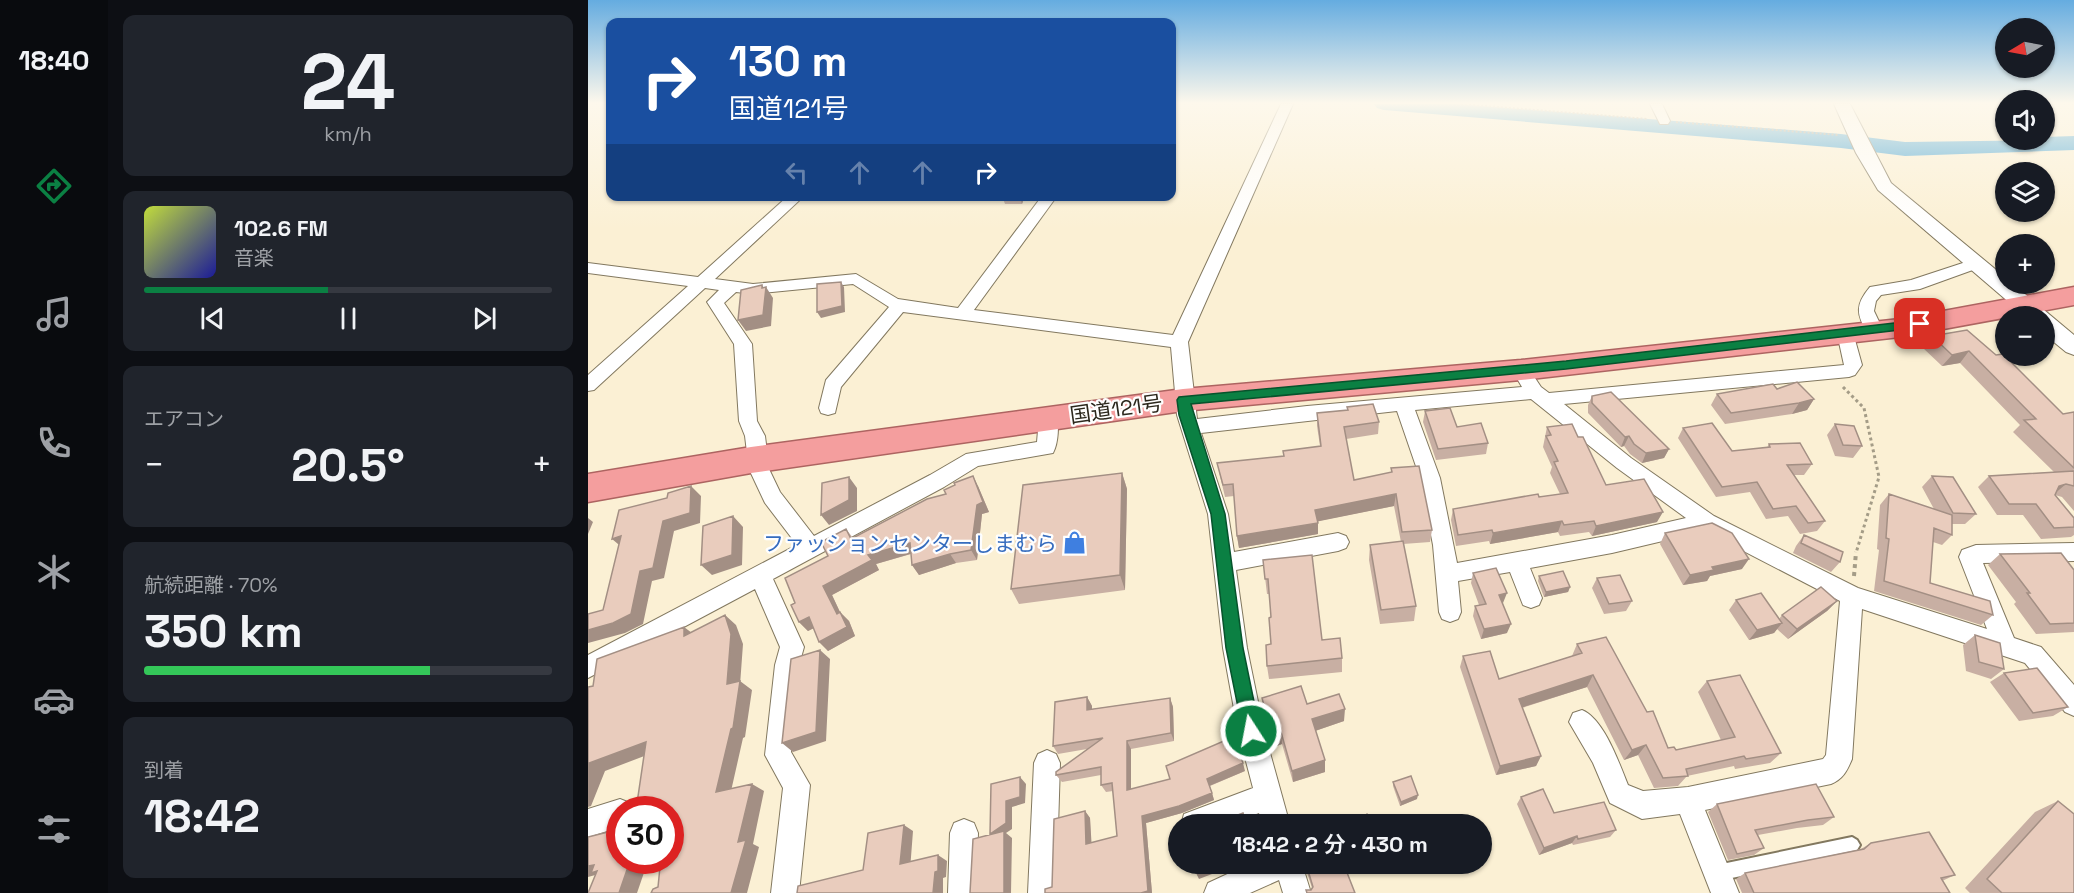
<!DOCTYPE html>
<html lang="ja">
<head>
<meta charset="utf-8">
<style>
  :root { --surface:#171b24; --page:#20242c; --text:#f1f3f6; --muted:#9ea1a6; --line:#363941; --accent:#0b8043 }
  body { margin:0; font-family:"Space Grotesk","Noto Sans JP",sans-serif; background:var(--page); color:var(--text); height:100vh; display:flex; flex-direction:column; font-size:22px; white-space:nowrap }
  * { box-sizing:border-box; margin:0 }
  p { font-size:20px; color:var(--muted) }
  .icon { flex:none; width:33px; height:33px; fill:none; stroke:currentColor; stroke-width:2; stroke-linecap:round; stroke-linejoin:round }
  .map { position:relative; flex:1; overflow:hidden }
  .sheet { display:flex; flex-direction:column; gap:15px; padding:15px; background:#0d0f14; width:480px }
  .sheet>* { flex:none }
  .banner { position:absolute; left:18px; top:18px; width:570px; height:183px; border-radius:12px; box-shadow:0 2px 4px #0004; background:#1a4fa0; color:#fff; overflow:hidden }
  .needle { width:39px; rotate:260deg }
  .buttons { position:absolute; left:1407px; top:18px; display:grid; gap:12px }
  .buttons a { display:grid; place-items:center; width:60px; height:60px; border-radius:50%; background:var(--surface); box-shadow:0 2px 4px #0004; font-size:30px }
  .speed { position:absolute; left:18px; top:796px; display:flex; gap:12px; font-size:30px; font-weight:700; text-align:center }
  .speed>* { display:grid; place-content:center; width:78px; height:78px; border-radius:50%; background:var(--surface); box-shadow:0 2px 4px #0004; line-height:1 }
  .speed .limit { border:9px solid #d22; background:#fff; color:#111 }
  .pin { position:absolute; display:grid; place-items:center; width:51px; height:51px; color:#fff; margin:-26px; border-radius:12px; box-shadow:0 3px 9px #0006 }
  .me { position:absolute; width:66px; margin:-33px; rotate:349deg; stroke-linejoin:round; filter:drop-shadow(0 0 4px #0008) }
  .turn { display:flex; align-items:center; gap:21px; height:126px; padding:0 24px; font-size:27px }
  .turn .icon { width:78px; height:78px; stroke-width:2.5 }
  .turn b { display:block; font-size:42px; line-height:51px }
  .lanes { display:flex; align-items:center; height:57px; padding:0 24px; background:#0003; justify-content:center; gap:30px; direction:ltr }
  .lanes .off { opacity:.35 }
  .big { font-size:45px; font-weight:600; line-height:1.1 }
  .sheet .widget { flex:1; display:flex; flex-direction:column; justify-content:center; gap:9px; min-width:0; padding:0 21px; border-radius:12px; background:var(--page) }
  .sheet .dial { align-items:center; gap:0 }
  .dial b { font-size:78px; line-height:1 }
  .song { display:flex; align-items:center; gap:18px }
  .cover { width:72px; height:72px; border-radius:9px; background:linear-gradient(135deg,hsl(70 70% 55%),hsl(240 70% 35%)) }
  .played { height:6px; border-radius:3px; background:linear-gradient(90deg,var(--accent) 45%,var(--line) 45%) }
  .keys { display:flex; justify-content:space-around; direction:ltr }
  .heat { display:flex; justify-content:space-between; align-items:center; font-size:33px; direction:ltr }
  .charge { height:9px; border-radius:4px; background:linear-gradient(90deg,#34c759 70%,var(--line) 0) }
  .trip { position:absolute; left:580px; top:814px; width:324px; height:60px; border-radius:30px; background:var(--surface); box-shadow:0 2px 4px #0004; font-weight:600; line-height:60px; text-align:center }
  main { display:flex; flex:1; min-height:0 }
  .dock { display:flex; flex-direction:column; width:108px; justify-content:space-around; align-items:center; background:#090b0e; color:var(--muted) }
  .dock .icon { width:42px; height:42px }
  .dock .selected { color:var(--accent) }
  .dock b { font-size:27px; color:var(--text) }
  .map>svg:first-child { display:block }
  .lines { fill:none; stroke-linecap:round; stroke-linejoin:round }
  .river { fill:#40a1d4; fill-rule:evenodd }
  .service-casing { stroke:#82785f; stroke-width:4 }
  .minor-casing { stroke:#82785f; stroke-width:2 }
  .tertiary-casing { stroke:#82785f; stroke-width:2 }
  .trunk-casing { stroke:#ad6461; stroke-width:3 }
  .path-far2 { stroke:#a49c87; stroke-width:2; stroke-dasharray:2 2; stroke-linecap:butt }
  .path-far1 { stroke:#a49c87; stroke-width:3; stroke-dasharray:3 3; stroke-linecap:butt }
  .path { stroke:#a49c87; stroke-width:4; stroke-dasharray:4 4; stroke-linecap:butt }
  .service { fill:#fff; fill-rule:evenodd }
  .minor { fill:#fff; fill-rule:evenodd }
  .tertiary { fill:#fff; fill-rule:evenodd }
  .trunk { fill:#f49e9e; fill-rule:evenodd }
  .wall { fill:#c8afa3 }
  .shaded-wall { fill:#a38f84 }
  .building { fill:#e9ccbd; stroke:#a38f84; stroke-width:1.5 }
  .route { fill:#0b8043; stroke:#07532c; stroke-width:1.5 }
  .labels { text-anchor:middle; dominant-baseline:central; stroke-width:4.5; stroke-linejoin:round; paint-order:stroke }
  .street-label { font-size:21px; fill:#2c281d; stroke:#fefefe }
  .shop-label { font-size:21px; fill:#366cbe; stroke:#fefefe; text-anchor:end }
</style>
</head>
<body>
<main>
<nav class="dock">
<b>18:40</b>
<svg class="icon selected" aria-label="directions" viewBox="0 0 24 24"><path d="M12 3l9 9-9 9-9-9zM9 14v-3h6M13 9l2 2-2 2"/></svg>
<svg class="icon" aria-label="music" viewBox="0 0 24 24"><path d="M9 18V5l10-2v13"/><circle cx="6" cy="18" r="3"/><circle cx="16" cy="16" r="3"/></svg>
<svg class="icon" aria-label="phone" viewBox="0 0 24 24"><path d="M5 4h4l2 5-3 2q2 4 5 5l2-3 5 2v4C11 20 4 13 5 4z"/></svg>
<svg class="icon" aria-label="climate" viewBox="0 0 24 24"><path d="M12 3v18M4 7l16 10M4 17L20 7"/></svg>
<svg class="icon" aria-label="car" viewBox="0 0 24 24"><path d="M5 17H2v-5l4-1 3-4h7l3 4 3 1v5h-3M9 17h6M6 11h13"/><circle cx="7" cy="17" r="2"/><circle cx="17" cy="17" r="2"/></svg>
<svg class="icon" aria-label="filters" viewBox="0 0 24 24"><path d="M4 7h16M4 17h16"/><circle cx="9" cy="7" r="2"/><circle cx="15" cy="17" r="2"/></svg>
</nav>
<section class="sheet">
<div class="widget dial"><b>24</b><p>km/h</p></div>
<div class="widget">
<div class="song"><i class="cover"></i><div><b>102.6 FM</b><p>音楽</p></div></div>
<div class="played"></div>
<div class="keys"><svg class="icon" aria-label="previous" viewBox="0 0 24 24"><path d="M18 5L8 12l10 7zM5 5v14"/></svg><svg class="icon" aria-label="pause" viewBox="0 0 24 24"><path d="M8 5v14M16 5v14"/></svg><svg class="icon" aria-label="next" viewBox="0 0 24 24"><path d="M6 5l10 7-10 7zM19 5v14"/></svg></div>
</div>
<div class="widget"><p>エアコン</p>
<div class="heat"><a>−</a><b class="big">20.5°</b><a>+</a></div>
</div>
<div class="widget"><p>航続距離 · 70%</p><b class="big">350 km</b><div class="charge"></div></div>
<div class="widget"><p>到着</p><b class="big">18:42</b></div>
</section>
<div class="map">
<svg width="1486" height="893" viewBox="0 0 1486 893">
  <rect width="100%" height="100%" fill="#fbf0d4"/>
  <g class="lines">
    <path class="river" d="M786,104H869L1253,134L1317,142L1456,140V137L1486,136V150L1317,156L1253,148L796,110L789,108Z"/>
    <defs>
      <path id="service" d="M1264,837L1269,840L1272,845L1269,850L1264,853L1129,881L1124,878L1121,873L1124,868L1129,865Z"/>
      <path id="minor" d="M693,104H705L600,342L609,419L719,406L934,387L924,370L927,366L933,364L939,366L953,387L961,393L1256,365L1249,333L1252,329H1264L1274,365L1267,375L1261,377L976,404L1043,458L1126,516L1270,588L1399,629L1371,557L1374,550L1388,545L1486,543V561L1395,563L1426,638L1453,647L1486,685V716L1477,712L1437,663L1274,609L1264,759C1259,771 1255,779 1243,784L1117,810L1151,893H1123L1092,814L1054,819L1022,803L1005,763L981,722L985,713L994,710C1016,719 1031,763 1040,785L1055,791L1100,787L1235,759L1238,755L1252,601L1117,531L1024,553L942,568L954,598L951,605L943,608L935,605L922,572L870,581L873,612L870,619L862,622L854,619L851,612L845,545L832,478L809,411L613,433L640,514L646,552L750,533L758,536L761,542L758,548L750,551L648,570L659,648L676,731L702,825H674L671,813L639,825H593L596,814L665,788L650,731L635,648L620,514L589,415L583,347L315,312L253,387L247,413L240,415L233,413L231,408L238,380L301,307L265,284L165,294L148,292L136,303L164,344L169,421L177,436L181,469L192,492L226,536L342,475L378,454L449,442L451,419L453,414L460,412L467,414C472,423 470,444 465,453L390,466L356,487L185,579L216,647L211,665L203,752L222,785L211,893H183L195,788L177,755L187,665L192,647L167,589L0,678V655L209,545L177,503L161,469L157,436L151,421L146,344L119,302L131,290L117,288L6,390L0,391V375L100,286L0,273V263L110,277L200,196H216L127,279L165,284L268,274L310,299L370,308L454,196H469L386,310L585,335ZM943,399L1029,468L1098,518L1024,535L869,563L852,478L827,410Z
        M1062,104H1074L1082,121L1080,124H1072Z
        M1387,259L1395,264L1393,267L1332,289L1293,295L1288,301L1286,311L1295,330L1292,334H1280C1268,314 1267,305 1282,287L1323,280Z
        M459,750L468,754L472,763L468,893H440L446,763L450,754Z
        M32,799L42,803L44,810H32V827L0,837V809Z
        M376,819L386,823L390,833L388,893H360L362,833L366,823Z
        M661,864H714L723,893H695L691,880L662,893H616L620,883Z"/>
      <path id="tertiary" d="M1246,104H1262L1303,183L1418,278V284H1425L1486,335V355L1478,352L1456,334V316H1437L1290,190L1268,153Z"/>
      <path id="trunk" d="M1486,287V305L1312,337L933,380L595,411L163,473L0,502V474L163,447L595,389L933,360L1312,319Z"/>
    </defs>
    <use href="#service" class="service-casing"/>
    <use href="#minor" class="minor-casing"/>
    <use href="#tertiary" class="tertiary-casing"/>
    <use href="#trunk" class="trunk-casing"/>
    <path class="path-far2" d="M873,104L1060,119
      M1088,122L1251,135"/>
    <path class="path-far1" d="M1255,387L1276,408L1291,477L1268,553"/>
    <path class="path" d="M1266,576L1268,552"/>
    <use href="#service" class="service"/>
    <use href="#minor" class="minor"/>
    <use href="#tertiary" class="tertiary"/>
    <use href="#trunk" class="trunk"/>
  </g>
  <path class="wall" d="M414,196H437L434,204H417Z
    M1379,330L1475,414L1486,412V511L1474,497L1467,495L1486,518V535L1483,537L1453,539L1435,515H1409L1390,487L1401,476L1466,472L1425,432L1432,425L1372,363L1354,366L1335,348L1344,336Z
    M1189,389L1226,399L1219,410L1204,414L1137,424L1123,405L1129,394Z
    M1004,396L1081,449L1076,458L1054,463L1042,454L1036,446L1033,447L1000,413V405Z
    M759,407L791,422L790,434L758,439L766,480L803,473V468L844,530L842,542L815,544L828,606L826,621L792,624L781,560L782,545L813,542L806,506L730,521V534L651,548L649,536L646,496L637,497L629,463L695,456L732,446L729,426V413L759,410Z
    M837,411L900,443L898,454L848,460L835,422Z
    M1247,424L1274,446L1265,458L1247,456L1239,435Z
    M959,427L990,437L1018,485L1069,522L1004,536L1001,532L972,536L970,532L902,544L901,541L868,546L863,520L865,509L972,494L962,473L964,467L955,447Z
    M1095,428L1144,451L1179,448L1181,444L1224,464L1216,475H1206L1237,521L1229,531L1212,534L1200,516L1178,519L1162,492L1128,497L1090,438Z
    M534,473L539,489L537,590L431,604L423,589Z
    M1344,476L1388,514L1377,524H1364V535L1354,545L1345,542L1342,583L1405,615L1393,625L1286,591L1291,550L1289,549L1292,505L1301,494L1346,509L1334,487Z
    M390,486L401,512L394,514L389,560L368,563L331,575L324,565L323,554L288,564L291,570L244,595L252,612L261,621L267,636L240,651L226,628L220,631L211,622L207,603L258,529L265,538Z
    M1077,533L1154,569L1122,576L1119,581L1095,585L1072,544Z
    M1216,535L1252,562L1243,572L1205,553L1208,546Z
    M1412,554L1486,570V632L1448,634L1426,604L1428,602L1400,565Z
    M675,560L734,640L754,658V672L681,679L679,666L683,644V617L682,594H679Z
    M885,573L915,603L919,633L893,639L885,616L887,606L891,605L883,583Z
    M951,576L982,587L980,592L956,597L950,581Z
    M1009,578L1044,601L1038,611L1016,614L1004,588Z
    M1148,600L1191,619L1194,615L1249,601L1239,611L1200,639L1189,629L1186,633L1161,640L1141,610Z
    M1387,635L1416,669L1403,679L1378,671L1375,645Z
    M989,644L1059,712L1080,748L1088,750L1133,740L1110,692L1119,681L1193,753L1182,763L1147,769L1146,766L1099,776L1090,786L1066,788L1050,755L1036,760L999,687L934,708L953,756L948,766L908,775L872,667L875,656L911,679L984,656Z
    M1416,673L1480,707L1465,716L1431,721L1402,682Z
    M499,697L504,706V709L582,698L585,707L586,741L543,749V789L657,771L622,786L626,800L594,813L558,823L564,893H457L464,887L497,811L502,818L503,843L529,836L525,791L518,792L513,785V775L474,782L468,775L499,749L470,754L465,746Z
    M674,698L719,704L756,721L727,731L737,760V772L705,782L694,744L686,747L676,710Z
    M805,782L829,799L812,806L805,786Z
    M933,797L966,813L1028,830L1022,837L985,845L984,843L951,855L929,804Z
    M1470,801L1486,893H1382L1377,888L1447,812Z
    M1129,804L1246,817L1235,825L1209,828L1170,835L1176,848L1166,855L1140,860L1120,812Z
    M1283,843L1367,875L1354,881L1362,893H1154L1148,879L1157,873L1273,849Z
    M716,864H764L758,869L767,893H718V890H723L724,888Z"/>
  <path class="shaded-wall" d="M431,196H437L434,204Z
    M253,282L256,287L257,312L233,318L229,312Z
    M174,285L177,290L178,287L185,298L183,326L158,331L150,320L174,288Z
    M1381,351L1372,363L1354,366L1364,355Z
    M1226,399L1219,410L1204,414L1211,403Z
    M1041,436L1036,446L1033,447L1037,437Z
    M1081,449L1076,458L1054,463L1058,453Z
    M534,473L539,489L537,590L532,575Z
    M385,476L390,486L401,512L394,514L389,560L383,550Z
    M261,477L269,488V511L241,525L233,515Z
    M1478,484L1465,495L1471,486Z
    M103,486L113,496L112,523L86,531L76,578L64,581L55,624L37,633L0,643V630L52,571L75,521Z
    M808,494L806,506L727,522V510Z
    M1075,512L1069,522L1004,536L1008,526Z
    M145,516L155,527L154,565L124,575L113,565Z
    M0,518L5,522L0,534Z
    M974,521L970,532L902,544L905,533Z
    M730,523V534L651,548L649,536Z
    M33,536L36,549L24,539Z
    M322,543L329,552L288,564L291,570L244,595L257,623L249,614L235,586L280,555Z
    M362,554L368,563L331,575L324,565Z
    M1161,559L1154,569L1122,576L1119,581L1095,585L1102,575L1124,567Z
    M982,587L980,592L956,597L958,592Z
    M919,593L915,603L908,605L911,595Z
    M1249,601L1239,611L1200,639L1209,629Z
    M252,612L261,621L267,636L240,651L231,642Z
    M137,615L148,625L155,644L152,685V681L164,690L157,737L155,738L141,800L128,792L139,684Z
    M221,617L230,626L220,631L211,622Z
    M1194,623L1186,633L1161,640L1169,630Z
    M923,624L919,633L893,639L896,629Z
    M96,627L108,636H96Z
    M232,650L242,659L238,741L205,752L194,743Z
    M1005,675L999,687L926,710L931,699Z
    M499,697L504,706V718L499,710Z
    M582,698L585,707L586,741L583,733Z
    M757,709L756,721L724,732V719Z
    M693,732L694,744L686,747L684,735Z
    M539,741L543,749V798L539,790Z
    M58,742L72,750L17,771L3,806L0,807V766L1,763Z
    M1058,745L1050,755L1036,760L1044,750Z
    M953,756L948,766L908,775L912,766Z
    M737,760V772L705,782L704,771Z
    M655,763L657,771L621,786L619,779Z
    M432,777L438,784L437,803L424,807V829L418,833L424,838L423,893H416L408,839L402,834L418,801Z
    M164,784L176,791L165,844L171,847L159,893H143L150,842Z
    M624,793L626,800L594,813L558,823L564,893H553L554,816Z
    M830,795L829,799L812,806L813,802Z
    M497,811L502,818L504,851L498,844Z
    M316,825L325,831L322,870L312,864Z
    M989,836L984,843L951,855L956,848Z
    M350,855L359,861L358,877L355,878V893H345L347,872Z
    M42,861H60L49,893H31Z
    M631,864H650L611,879L608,873Z
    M757,864H764L756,871V865Z
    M6,865L22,871L0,877V866Z"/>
  <path class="building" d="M253,282L254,306L229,312V284Z
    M174,285V288L178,287L175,315L150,320L153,290Z
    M1379,330L1408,355L1415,354L1475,414L1486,412V468L1436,420L1448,419L1381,351L1364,355L1344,336Z
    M1209,382L1226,399L1211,403L1143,413L1129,394L1185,384L1189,389Z
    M1023,392L1081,449L1058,453L1046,444L1041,436L1037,437L1004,403V396Z
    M785,404L791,422L756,427L766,480L804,472L803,468L831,466L844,530L814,532L808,494L727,510L730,523L649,536L645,484L635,485L629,463L696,456L695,451L733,446L729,413L760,410L759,407Z
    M862,408L869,427L893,423L900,443L850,449L837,411Z
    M1124,423L1144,451L1182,447L1181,444L1212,443L1224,464L1199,465L1237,521L1220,523L1208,506L1185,509L1169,482L1134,487L1095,428Z
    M984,424L990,437H995L1018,485L1056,479L1075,512L1008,526L1006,521L976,525L974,521L905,533L904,530L870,535L865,509L950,494L951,497L980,493L966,462L970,461L958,436L963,435L959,427Z
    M1247,424L1266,426L1274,446L1255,445Z
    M1486,471V486L1478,484L1471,486L1467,495L1486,518V527L1466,528L1448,504H1421L1401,476Z
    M534,473L532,575L423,589L435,485Z
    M385,476L395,502L389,505L383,550L362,554L324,565L322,543L280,555L284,560L235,586L249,614L252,612L259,627L231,642L221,617L211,622L203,605L207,603L197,578L240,556L233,542L258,529L263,539L339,499L358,494L356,490L367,485L366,483Z
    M1344,476L1365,477L1388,514L1365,513Z
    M261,477V500L233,515L234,483Z
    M103,486L102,513L75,521L65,568L52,571L43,614L25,623L0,630V614L15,610L33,536L24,539L31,510L79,498L80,493Z
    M1301,494L1364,515V535L1346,528L1342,583L1402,601L1405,615L1296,581L1301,539L1298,538Z
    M145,516L144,555L113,565L115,526Z
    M1124,523L1144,533L1161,559L1124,567L1126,570L1102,575L1077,533Z
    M1216,535L1255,552L1252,562L1213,543Z
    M815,541L828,606L793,610L782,545Z
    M1473,553L1486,570V623L1462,624L1439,593H1442L1412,554Z
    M724,555L734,640L752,638L754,658L679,666L678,645L683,644L681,618L683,617L680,579H677L675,560Z
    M908,568L919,593L911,595L923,624L896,629L887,606L898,604L885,573Z
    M975,571L982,587L958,592L951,576Z
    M1032,575L1044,601L1021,604L1009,578Z
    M1233,587L1249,601L1209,629L1194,615Z
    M1173,593L1194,623L1169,630L1148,600Z
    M137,615L143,634L139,684L152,681L145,728L143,729L128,792L164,784L150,842L158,840L143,893H63L65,889L70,887L72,867L74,861H82V810H48L58,742L1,763L0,766V687L5,686L9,659L96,627V636Z
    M1387,635L1412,643L1416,669L1391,662Z
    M1018,637L1059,712L1065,711L1080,748L1086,747L1088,750L1147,737L1119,681L1152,675L1193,753L1158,759L1156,756L1098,769L1100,776L1075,778L1058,745L1044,750L1005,675L931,699L953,756L912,766L875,656L902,651L911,679L994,653L989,644Z
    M232,650L228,732L194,743L203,659Z
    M1449,668L1480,707L1445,713L1416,673Z
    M713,686L719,704L751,694L757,709L724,719L737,760L704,771L693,732L684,735L680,718L683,717L682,712L678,713L674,698Z
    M499,697V710L582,698L583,733L539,741V790L582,779L578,766L645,737L655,763L619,779L624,793L591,806L554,816L560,891L553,893H457V889L464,887L466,819L497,811L498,844L529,836L524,783L513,785V767L468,775V772L515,738L465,746L467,702Z
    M823,776L830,795L813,802L805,782Z
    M432,777V797L418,801V823L402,834L403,784Z
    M1228,784L1246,817L1220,820L1167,830L1176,848L1149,854L1129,804Z
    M955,789L966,813L1016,802L1028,830L990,839L989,836L956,848L933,797Z
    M1470,801L1486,814V893H1414L1399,879Z
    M655,813L659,825H597L596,820H637Z
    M779,814L789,825H767Z
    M316,825L312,864L350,855V871L347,872L345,893H209L210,886L275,870L280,833Z
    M32,829V861H42L31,893H0L9,871L3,873L6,865L0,866V837Z
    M416,831V893H382L385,839Z
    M1341,832L1367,875L1353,878L1362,893H1166L1157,873L1276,849L1283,843Z
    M606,864H631L608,873Z
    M718,864H757L756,865L767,893H719L718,890H723L725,887Z"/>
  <linearGradient id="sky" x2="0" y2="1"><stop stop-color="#65ace0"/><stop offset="0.45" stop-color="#fdf8ec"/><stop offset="1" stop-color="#fdf8ec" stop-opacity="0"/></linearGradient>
  <rect width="1486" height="229" fill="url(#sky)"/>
  <path class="route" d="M1332,320L1337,321V327L978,369L603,404L637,514L655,648L672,731L669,737L663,740L656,737L638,648L623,514L591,415L589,400L591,397L978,361Z"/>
  <defs>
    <symbol id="shop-bare" viewBox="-9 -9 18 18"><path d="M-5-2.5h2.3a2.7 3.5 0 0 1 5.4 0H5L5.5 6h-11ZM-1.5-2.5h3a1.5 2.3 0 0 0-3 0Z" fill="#3f7fe0" stroke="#fefefe" stroke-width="2.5" paint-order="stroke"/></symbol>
  </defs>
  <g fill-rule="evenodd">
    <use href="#shop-bare" x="470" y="526" width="33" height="33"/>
  </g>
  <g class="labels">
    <g class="street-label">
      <text transform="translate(528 409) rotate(-8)">国道121号</text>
    </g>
    <g class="shop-label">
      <text x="469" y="543">ファッションセンターしまむら</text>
    </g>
  </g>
</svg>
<div class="buttons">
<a><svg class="needle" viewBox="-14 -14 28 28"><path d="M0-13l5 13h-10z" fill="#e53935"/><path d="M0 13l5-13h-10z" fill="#9ea1a6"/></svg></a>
<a><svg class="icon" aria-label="sound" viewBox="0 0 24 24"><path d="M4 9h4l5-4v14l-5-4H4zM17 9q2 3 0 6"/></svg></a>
<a><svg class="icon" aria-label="layers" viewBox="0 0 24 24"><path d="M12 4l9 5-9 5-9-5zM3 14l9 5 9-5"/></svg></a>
<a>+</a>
<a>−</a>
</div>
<div class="speed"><div class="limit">30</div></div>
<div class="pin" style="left:1332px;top:324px;background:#d93025"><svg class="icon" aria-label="arrive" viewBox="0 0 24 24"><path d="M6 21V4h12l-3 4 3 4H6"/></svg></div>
<svg class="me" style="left:663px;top:731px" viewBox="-20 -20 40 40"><circle r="17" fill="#0b8043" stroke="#fff" stroke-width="3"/><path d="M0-11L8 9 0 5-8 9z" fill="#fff"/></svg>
<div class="trip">18:42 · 2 分 · 430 m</div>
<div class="banner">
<div class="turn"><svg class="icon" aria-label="right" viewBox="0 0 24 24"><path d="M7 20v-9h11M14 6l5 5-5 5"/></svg><div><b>130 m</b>国道121号</div></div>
<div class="lanes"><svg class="icon off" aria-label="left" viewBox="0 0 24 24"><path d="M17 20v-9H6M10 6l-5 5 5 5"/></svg><svg class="icon off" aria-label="ahead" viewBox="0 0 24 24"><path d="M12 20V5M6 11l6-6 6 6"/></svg><svg class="icon off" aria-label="ahead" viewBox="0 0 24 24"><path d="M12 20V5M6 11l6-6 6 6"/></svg><svg class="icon" aria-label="right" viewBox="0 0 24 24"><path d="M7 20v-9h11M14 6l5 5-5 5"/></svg></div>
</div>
</div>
</main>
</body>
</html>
